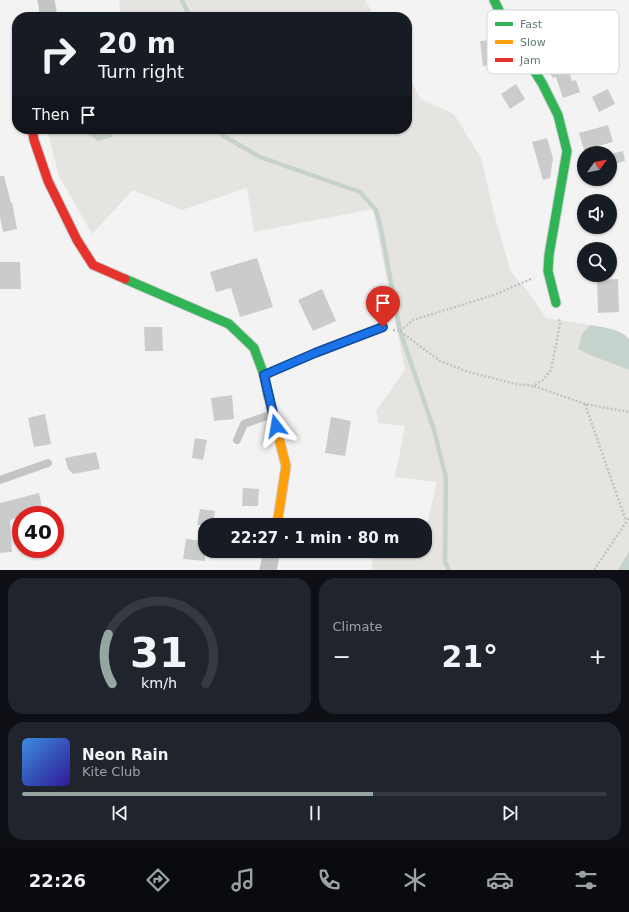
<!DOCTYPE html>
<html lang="en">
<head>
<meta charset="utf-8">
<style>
  :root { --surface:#171b24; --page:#20242c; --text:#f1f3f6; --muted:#9ea1a6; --line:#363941; --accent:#95a5a0 }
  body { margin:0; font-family:"DejaVu Sans",sans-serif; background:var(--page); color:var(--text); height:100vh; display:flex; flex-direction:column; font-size:15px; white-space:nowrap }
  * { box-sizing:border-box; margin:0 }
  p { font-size:13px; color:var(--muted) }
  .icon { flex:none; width:22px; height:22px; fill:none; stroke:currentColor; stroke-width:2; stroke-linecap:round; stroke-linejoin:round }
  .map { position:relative; height:570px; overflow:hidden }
  .side { display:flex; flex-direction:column; gap:8px; padding:8px; background:#0d0f14; flex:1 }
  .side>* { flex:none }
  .hud { position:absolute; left:12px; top:12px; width:400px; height:122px; border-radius:16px; box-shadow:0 1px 3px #0004; background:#171b24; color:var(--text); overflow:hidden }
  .needle { width:26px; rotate:57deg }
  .fabs { position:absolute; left:577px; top:146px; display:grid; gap:8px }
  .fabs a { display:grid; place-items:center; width:40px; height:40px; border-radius:50%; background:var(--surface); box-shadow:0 1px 3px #0004; font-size:20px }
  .speed { position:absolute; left:12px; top:506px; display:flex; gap:8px; font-size:20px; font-weight:700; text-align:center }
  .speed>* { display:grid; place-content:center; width:52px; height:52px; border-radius:50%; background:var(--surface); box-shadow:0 1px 3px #0004; line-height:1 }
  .speed .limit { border:6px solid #d22; background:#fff; color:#111 }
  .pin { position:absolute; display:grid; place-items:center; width:34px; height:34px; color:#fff; margin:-41px -17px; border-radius:50% 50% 50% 0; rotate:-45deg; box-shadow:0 0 4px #0007 }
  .pin .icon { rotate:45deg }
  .me { position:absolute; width:44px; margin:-22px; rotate:346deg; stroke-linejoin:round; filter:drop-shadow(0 0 3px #0008) }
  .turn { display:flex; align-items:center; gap:14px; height:84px; padding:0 20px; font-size:18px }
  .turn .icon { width:52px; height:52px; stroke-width:2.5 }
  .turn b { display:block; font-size:28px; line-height:34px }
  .then { display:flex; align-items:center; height:38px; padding:0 20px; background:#0003; gap:8px; font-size:15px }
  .big { font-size:30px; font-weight:800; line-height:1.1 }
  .side .widget { flex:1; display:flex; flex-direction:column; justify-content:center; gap:6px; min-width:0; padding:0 14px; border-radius:16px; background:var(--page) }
  .side .dial { align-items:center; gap:0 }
  .dial svg { height:104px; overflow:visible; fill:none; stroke:var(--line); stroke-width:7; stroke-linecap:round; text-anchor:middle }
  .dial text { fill:var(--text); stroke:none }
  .song { display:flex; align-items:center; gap:12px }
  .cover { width:48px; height:48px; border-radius:6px; background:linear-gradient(135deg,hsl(210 70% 55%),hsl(250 70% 35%)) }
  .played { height:4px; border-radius:2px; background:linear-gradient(90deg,var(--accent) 60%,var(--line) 60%) }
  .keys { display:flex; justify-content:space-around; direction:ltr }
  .heat { display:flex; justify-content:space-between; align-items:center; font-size:22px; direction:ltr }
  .side .tiles { flex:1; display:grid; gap:8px; grid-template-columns:1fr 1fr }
  .widget:last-child { grid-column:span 2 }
  .trip { position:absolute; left:198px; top:518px; width:234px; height:40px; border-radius:16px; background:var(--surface); box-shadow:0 1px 3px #0004; font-weight:800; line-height:40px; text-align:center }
  .tabs { display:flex; height:64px; justify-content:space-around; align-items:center; background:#090b0e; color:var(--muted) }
  .tabs .icon { width:28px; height:28px }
  .tabs .selected { color:var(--accent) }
  .tabs b { font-size:18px; color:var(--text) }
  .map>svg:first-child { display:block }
  .green { fill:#e6e4e0 }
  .water { fill:#c6d3cc }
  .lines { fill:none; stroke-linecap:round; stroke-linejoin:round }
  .stream { stroke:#c6d3cc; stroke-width:4.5 }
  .building { fill:#cacccb }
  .fast-casing { stroke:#cecfce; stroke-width:11 }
  .slow-casing { stroke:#cecfce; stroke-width:11 }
  .jam-casing { stroke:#cecfce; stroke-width:11 }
  .path { stroke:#c1c3c3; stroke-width:2.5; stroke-dasharray:2 2; stroke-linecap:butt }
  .lane { stroke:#c3c5c4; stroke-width:8 }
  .street { stroke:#c3c5c4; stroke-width:17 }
  .fast { stroke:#30b455; stroke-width:9 }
  .slow { stroke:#ff9f0a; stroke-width:9 }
  .jam { stroke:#e5322d; stroke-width:9 }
  .route-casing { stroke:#114b97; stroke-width:10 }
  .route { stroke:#1a73e8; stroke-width:7 }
  .key { fill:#fff; stroke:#d0d7d5; stroke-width:1 }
  .key-label { font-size:11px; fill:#627b74 }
</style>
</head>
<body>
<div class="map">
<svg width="629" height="570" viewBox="0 0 629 570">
  <rect width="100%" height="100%" fill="#f4f3f3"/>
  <path class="green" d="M119,0H365L375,17H121Z
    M407,74L421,99L454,114L481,158L496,221L511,272L529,293L546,318L590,325L582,334L578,349L590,355L629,370V551L618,570H371L374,551H425V532L437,482L395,477L405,426L378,423L376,411L405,370L373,209L254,232L247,188L182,210L133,190L92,234L59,176L47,129H83L86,133L111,137L112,129H407Z"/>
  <path class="water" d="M83,129H112V137L98,141L86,133Z
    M590,325C602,327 621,329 629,339V370L590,355L578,349L582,334Z
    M629,551V570H618Z"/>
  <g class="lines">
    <path class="stream" d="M182,0L187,11L189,17
      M218,129L222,135L260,157L360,192L376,210L381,229L400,331L434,430L446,478L445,562L449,570"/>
  </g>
  <path class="building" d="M499,39L501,42L503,64L483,66L480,41Z
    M565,57L572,81L576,80L580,92L563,98L556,77L553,78L545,65L551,62Z
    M516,84L525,99L510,109L501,94Z
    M608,89L615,104L599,112L592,97Z
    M608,125L613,142L584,150L579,133Z
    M547,138L553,158L550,178L543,180L532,142Z
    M623,151L625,161L610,165V154Z
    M0,176H4L11,203L12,202L17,229L3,232L0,217Z
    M257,258L273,307L240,317L231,288L216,292L210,272Z
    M0,262H20L21,289H0Z
    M618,279L619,312L598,313L597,280Z
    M322,289L336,321L313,331L298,300Z
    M144,327H162L163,351H145Z
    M232,395L234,419L214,421L211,398Z
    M45,414L51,444L34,447L28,418Z
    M331,417L351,421L345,456L325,453Z
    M195,438L207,440L203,460L192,458Z
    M96,452L100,469L73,474L68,469L65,458Z
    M243,488L259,489L258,506H242Z
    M39,493L43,512L30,515H21V517L10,520L12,552L0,553V503Z
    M200,509L215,511L213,525H197Z
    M186,539L205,541V561L183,559Z"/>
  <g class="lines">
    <defs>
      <path id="fast" d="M494,0L509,31L542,83L558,115L567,151L549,255L548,271L556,303
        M125,279L229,324L254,348L264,375L268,395"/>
      <path id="slow" d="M268,395L286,466L277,525"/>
      <path id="jam" d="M32,129L34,140L48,181L77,240L93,265L125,279"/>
    </defs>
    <use href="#fast" class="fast-casing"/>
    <use href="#slow" class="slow-casing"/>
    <use href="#jam" class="jam-casing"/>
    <path class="path" d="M393,330L400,331L440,361L469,372L516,384L533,386L543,380L551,370L560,324L559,319
      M400,331L413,320L494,295L533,278
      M534,386L585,404L629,412
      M585,404L626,521
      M594,570L629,518"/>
    <path class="lane" d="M265,374L315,353L383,327
      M237,440L244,424L272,414
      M0,480L48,463"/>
    <path class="street" d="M46,0L49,17
      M268,570L272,551"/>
    <use href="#fast" class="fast"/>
    <use href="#slow" class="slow"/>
    <use href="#jam" class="jam"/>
  </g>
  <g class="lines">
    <defs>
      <path id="route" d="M276,426L264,375L315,353L383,327"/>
    </defs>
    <use href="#route" class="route-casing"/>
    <use href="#route" class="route"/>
  </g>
  <rect x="487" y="10" width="132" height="64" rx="6" class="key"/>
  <rect x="495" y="22" width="18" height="4" fill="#30b455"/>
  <rect x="495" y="40" width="18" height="4" fill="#ff9f0a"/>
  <rect x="495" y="58" width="18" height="4" fill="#e5322d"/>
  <g class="key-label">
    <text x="520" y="28">Fast</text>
    <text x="520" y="46">Slow</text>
    <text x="520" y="64">Jam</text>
  </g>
</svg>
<div class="fabs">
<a><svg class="needle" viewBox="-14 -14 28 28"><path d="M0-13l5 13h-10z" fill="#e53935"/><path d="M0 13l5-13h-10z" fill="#9ea1a6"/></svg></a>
<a><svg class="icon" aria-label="sound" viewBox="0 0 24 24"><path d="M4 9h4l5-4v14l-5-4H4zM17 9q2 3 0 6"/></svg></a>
<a><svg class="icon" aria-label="search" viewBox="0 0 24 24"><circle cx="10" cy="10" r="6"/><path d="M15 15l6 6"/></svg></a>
</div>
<div class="speed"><div class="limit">40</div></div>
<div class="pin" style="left:383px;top:327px;background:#d93025"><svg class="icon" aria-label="arrive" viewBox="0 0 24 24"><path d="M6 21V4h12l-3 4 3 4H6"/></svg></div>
<svg class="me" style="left:276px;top:426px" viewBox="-20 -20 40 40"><path d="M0-17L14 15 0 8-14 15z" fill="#1a73e8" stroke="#fff" stroke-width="4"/></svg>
<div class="trip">22:27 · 1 min · 80 m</div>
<div class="hud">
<div class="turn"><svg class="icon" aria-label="right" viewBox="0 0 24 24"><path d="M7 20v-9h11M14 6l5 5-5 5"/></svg><div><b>20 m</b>Turn right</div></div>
<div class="then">Then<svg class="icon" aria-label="arrive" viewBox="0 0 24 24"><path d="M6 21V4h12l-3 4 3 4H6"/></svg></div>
</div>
</div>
<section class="side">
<div class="tiles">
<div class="widget dial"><svg viewBox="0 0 100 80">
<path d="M14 69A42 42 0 1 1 86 69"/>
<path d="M14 69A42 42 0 0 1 11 31" stroke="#95a5a0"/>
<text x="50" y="56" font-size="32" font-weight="700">31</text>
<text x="50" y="72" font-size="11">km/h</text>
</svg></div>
<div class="widget"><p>Climate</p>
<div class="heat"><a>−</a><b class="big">21°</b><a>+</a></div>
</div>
<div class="widget">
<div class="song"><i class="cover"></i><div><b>Neon Rain</b><p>Kite Club</p></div></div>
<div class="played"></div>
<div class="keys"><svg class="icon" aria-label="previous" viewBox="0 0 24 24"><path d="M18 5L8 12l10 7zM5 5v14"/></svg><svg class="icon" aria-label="pause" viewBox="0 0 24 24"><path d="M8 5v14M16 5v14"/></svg><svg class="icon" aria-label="next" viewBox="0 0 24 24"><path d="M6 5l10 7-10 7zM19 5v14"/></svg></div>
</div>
</div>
</section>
<nav class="tabs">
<b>22:26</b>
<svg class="icon selected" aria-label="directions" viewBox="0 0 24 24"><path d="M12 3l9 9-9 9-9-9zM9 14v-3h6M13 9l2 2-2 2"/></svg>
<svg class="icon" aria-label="music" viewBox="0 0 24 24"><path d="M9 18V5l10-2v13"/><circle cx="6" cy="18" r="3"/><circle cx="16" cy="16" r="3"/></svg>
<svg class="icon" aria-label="phone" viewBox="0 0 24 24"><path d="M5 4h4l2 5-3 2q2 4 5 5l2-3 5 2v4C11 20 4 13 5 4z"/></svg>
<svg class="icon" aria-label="climate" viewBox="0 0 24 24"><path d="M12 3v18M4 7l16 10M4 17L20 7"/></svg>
<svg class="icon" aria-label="car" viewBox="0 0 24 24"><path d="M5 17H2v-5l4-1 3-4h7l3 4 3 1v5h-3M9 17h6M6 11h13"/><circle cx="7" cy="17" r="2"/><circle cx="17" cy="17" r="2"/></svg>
<svg class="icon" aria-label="filters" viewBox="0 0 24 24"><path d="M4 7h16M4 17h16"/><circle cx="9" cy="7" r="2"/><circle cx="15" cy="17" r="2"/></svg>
</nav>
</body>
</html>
